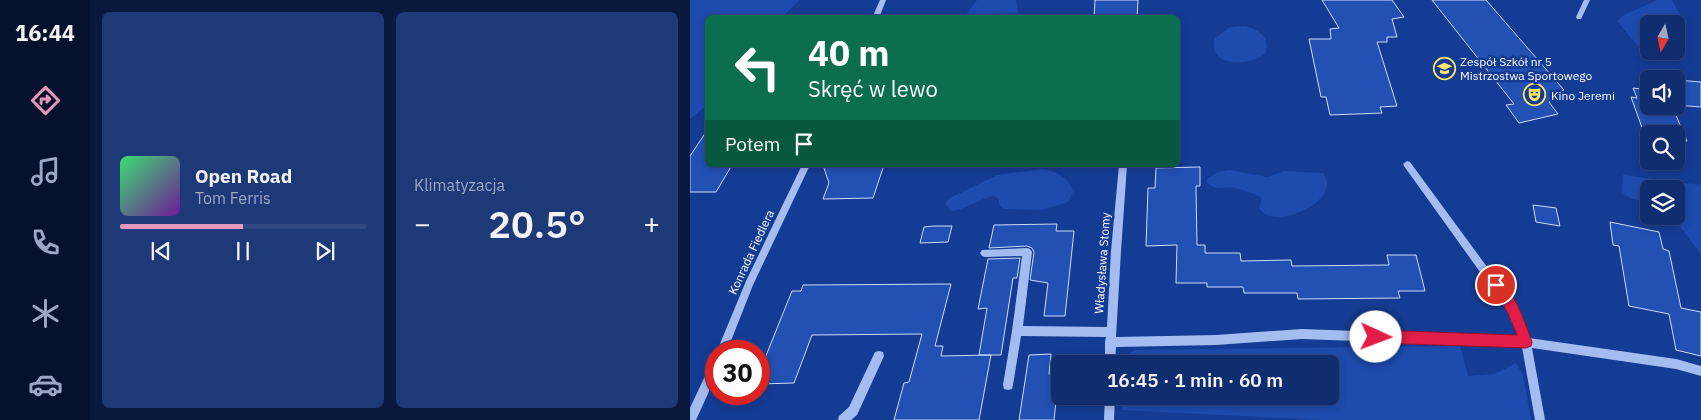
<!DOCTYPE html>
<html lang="pl">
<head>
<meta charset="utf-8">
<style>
  :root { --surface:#102d6f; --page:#1e3977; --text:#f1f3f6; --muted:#9ca8c3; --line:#304982; --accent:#e797bd }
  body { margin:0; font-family:"IBM Plex Sans",sans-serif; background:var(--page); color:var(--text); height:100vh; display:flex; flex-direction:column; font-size:19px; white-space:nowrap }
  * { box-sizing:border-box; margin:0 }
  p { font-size:16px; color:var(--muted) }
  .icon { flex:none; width:28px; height:28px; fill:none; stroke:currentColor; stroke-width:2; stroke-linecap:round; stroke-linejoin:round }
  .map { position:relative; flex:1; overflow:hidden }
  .panel { display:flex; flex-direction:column; gap:12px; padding:12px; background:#09193d; width:600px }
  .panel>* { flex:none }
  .guide { position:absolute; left:15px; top:15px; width:475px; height:152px; border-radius:8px; box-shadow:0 2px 8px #0003,0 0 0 1px var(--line); background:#0b6e4f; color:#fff; overflow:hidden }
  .needle { width:32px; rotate:189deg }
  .fabs { position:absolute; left:950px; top:15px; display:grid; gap:10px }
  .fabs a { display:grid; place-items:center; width:45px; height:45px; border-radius:8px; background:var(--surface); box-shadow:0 2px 8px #0003,0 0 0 1px var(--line); font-size:25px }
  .speed { position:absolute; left:15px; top:340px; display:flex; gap:10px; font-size:25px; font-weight:700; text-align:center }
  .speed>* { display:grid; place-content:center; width:65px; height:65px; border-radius:50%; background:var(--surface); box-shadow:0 2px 8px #0003,0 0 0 1px var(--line); line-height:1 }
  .speed .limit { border:8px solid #d22; background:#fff; color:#111 }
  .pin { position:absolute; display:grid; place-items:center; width:42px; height:42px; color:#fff; margin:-21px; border:2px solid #fff; border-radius:50%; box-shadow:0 1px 5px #0007 }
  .me { position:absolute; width:55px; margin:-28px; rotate:92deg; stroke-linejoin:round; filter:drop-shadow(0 0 4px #0008) }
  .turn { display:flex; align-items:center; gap:18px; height:105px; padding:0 20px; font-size:22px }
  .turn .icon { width:65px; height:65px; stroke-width:2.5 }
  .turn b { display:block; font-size:35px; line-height:42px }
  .then { display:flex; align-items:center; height:48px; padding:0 20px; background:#0003; gap:10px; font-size:19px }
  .big { font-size:38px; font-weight:600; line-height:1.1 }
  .panel .widget { flex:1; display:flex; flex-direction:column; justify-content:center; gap:8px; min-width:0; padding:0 18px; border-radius:8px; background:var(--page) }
  .song { display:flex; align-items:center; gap:15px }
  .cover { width:60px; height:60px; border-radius:8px; background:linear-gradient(135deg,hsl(140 70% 55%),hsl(280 70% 35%)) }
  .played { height:5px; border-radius:2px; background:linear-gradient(90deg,var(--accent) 50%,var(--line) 50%) }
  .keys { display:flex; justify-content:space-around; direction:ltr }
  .heat { display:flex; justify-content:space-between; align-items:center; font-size:28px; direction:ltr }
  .panel .tiles { flex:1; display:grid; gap:12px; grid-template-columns:repeat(2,1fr) }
  .trip { position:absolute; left:361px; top:355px; width:288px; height:50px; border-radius:8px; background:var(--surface); box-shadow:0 2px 8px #0003,0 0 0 1px var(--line); font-weight:600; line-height:50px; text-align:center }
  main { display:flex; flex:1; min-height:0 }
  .tabs { display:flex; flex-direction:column; width:90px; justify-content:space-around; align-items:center; background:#06122c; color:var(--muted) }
  .tabs .icon { width:35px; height:35px }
  .tabs .on { color:var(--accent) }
  .tabs b { font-size:22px; color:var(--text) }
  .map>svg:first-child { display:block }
  .green { fill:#1d4bae }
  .building { fill:#2350b3; stroke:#cbdbfc }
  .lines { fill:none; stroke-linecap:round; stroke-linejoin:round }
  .minor { fill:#a4bdf1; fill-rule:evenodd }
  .route { fill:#e11d48; stroke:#92132f }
  .labels { text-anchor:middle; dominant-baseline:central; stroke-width:5; stroke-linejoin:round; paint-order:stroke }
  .poi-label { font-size:12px; fill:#fff; stroke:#153c94; text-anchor:start }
  .street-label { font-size:12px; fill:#fff; stroke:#153c94 }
</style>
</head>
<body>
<main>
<nav class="tabs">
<b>16:44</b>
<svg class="icon on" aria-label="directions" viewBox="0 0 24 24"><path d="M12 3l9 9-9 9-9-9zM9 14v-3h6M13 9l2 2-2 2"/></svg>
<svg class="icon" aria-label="music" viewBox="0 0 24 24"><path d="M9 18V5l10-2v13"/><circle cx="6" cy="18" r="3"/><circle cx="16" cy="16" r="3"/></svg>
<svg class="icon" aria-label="phone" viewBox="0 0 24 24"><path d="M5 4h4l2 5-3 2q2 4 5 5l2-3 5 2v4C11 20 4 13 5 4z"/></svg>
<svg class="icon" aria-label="climate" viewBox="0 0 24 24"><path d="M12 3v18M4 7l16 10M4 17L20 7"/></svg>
<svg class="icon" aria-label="car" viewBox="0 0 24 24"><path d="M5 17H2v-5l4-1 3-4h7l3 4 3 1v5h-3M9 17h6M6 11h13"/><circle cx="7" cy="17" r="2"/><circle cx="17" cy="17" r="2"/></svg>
</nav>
<section class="panel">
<div class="tiles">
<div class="widget">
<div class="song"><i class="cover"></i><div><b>Open Road</b><p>Tom Ferris</p></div></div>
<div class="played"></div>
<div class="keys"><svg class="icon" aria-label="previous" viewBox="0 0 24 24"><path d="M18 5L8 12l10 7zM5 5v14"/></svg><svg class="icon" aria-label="pause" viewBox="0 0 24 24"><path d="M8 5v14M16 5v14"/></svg><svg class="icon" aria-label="next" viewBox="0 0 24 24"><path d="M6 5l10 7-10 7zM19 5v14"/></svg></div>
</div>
<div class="widget"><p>Klimatyzacja</p>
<div class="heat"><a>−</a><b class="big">20.5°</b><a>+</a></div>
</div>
</div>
</section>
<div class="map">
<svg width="1011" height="420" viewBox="0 0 1011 420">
  <rect width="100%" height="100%" fill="#153c94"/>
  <path class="green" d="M0,0H110L92,17L18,18L17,105L0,119Z
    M287,0H326L328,13L276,15Z
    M967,0H982C989,14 1001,27 993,43L986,46V24H959V51H967L954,53L927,21L934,15Z
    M555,26C569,30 581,37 575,54C559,67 516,67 525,38L540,27Z
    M352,169C366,171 379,177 383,192L378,202L352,210L314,209L309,204V199L303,196C291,199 271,211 261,211L255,204L258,199L307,175Z
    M539,170L577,177L594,171L633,173C655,200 583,233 569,208L572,198C566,194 553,190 545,188C534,186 526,192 517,182L518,178L528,172Z
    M933,175L1011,185V254L982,216H986V189H959V203L940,198L932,192Z
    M770,346L778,376L805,374L826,363L833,375L841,420H631L432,410L433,396H640V364H436L440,353L444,350Z"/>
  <path class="building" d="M405,0H448L447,18H404Z
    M632,0H702L714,17L702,19L707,37H697V42H687L707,106L690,107L692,113L640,115L636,97H631L619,39H641L640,29L649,28Z
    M742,0H796L874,90L868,92L874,99L859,102L868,114L829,123L816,105L824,104Z
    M986,80L1011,82V107L986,105Z
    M943,88L959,90V106H982L997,141L986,140V134H959V136H955L941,97L947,98Z
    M18,129V165H42L26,192H0V156Z
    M133,165H194L183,198L133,199L139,183Z
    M510,167V186H506L507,245H515V253H550L551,261L601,260L602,266L699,265L697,255H726L735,291H708L710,298L608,299L607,293H554L553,287H517V283H486L487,245L456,246L458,188H465L466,168Z
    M843,205L866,208L870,226L846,222Z
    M920,222L969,232L973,249L979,251L991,308L1011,312V356L986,350L979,314L939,306L929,246L923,245Z
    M367,224L366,231H384L375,316H354L358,283L340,280L344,252L342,248L337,246L299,248L304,225Z
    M244,226H262L258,242L230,243L234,227Z
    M330,258L327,278H323L311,355H289L297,308L288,309L298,259Z
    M261,284L245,346H253L251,356L301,355L289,420H204L214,383L219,382L232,334L122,335L104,383L69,384V373L102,291H111L113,285Z
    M361,354L359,374H369L364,420H329L339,355Z"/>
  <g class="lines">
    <path class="minor" d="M190,0H196L189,18H182Z
      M894,0H900L891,19H887L886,17Z
      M717,161L720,162L825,305L839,338L986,359L1011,366V376L986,369L842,348L855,420H845L832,347L612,339L526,345L426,347L425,364H415V342L416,337L331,336L323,385L322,389L318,390L314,389L313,385L322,331L332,256L295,257L292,256L290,253L292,250L337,248L340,249L342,252L333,326L417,327L421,251L429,165H437L431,251L426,337L526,335L612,329L829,337L818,311L714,166L713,164Z
      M112,165H120L63,285L37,351H27L56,281Z
      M189,351L193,352L194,356L167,415L161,420H148L149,416L159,407L185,352Z
      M26,360V376L6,420H0V408L22,361Z
      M415,396H425L424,420H414Z"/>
  </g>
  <path class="route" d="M806,279C823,286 836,325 842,342L841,346L836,348L686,343L682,341L680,337L682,332L686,330L827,335L817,311L800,285L802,281Z"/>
  <defs>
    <symbol id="school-ring" viewBox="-11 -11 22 22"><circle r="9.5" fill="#153c94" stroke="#ffe664" stroke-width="1.5"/><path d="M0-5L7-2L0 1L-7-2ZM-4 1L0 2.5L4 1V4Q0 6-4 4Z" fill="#ffe664"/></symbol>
    <symbol id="theatre-ring" viewBox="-11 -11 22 22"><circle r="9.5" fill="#153c94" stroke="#ffe664" stroke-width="1.5"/><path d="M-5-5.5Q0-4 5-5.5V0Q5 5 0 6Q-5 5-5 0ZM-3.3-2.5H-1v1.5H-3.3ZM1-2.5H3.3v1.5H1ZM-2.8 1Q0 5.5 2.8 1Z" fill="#ffe664"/></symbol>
  </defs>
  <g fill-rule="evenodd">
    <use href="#school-ring" x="742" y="56" width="25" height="25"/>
    <use href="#theatre-ring" x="832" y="82" width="25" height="25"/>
  </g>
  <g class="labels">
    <g class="poi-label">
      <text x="770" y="61">Zespół Szkół nr 5<tspan x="770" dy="14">Mistrzostwa Sportowego</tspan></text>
      <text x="861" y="95">Kino Jeremi</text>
    </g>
    <g class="street-label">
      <text transform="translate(61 252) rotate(-65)">Konrada Fiedlera</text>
      <text transform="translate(412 263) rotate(-86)">Władysława Stomy</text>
    </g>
  </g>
</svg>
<div class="fabs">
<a><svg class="needle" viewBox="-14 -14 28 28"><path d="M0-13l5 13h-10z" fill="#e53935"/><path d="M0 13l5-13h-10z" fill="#9ca8c3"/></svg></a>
<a><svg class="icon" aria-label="sound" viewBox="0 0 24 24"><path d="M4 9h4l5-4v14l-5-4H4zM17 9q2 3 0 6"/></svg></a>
<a><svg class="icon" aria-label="search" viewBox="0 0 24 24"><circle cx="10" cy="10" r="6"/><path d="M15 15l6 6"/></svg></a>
<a><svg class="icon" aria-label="layers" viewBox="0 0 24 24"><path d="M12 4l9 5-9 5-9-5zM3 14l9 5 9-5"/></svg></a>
</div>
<div class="speed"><div class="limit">30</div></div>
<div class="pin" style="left:806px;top:285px;background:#d93025"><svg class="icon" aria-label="arrive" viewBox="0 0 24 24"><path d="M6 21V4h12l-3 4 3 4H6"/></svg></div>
<svg class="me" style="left:686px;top:337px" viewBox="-20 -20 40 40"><circle r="19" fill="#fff"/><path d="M0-13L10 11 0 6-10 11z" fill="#e11d48"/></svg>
<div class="trip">16:45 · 1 min · 60 m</div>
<div class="guide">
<div class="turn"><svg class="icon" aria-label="left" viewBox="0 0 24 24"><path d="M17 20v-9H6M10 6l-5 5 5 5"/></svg><div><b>40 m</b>Skręć w lewo</div></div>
<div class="then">Potem<svg class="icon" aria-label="arrive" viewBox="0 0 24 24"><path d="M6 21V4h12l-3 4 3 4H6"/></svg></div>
</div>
</div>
</main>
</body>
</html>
